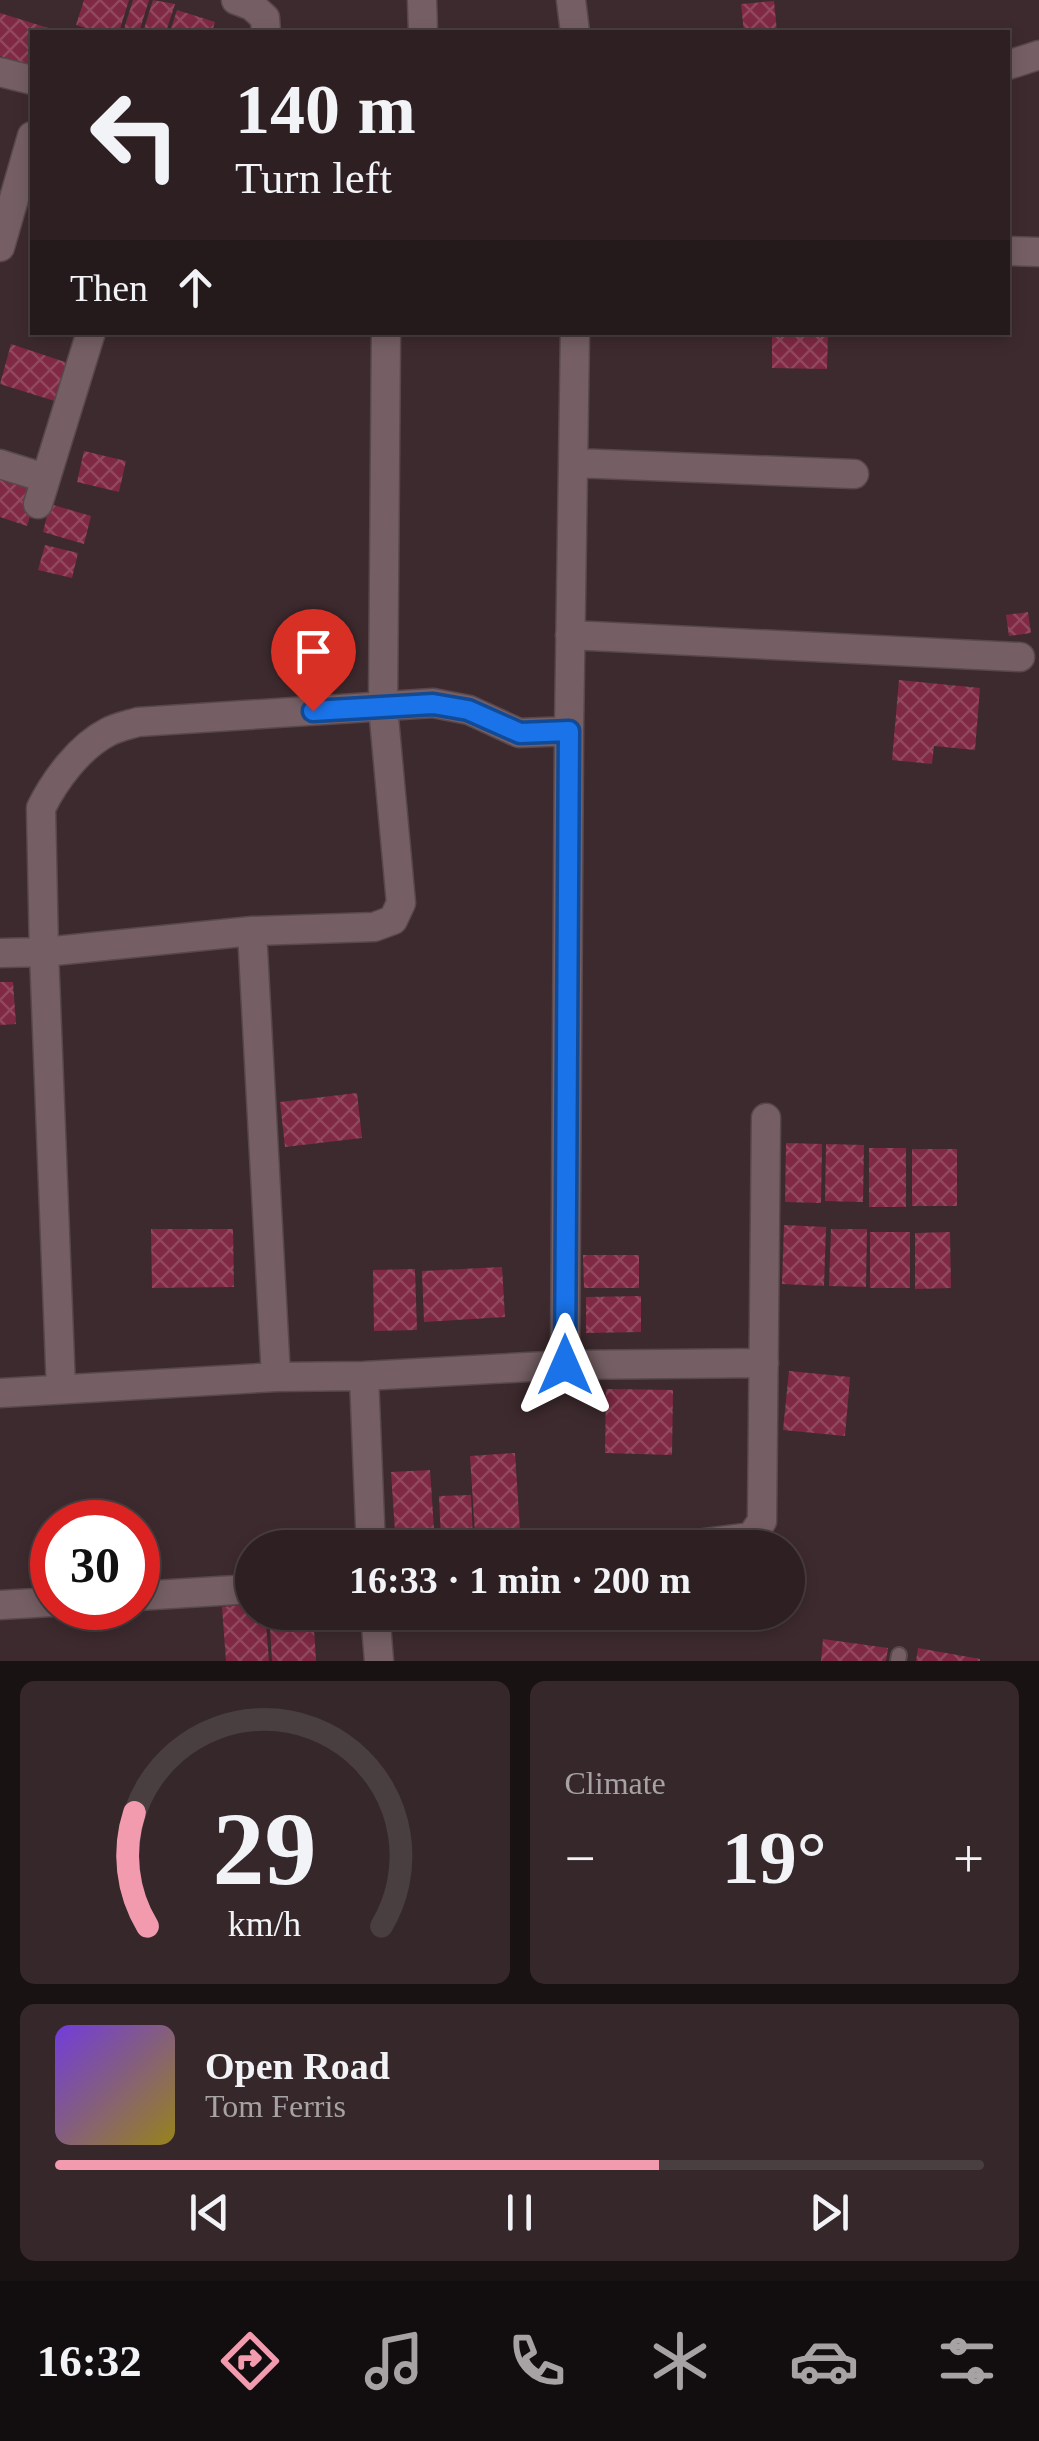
<!DOCTYPE html>
<html lang="en">
<head>
<meta charset="utf-8">
<style>
  :root { --surface:#2e2022; --page:#36282a; --text:#f1f3f6; --muted:#a7a3a5; --line:#493e40; --accent:#f29aae }
  body { margin:0; font-family:Georgia,serif; background:var(--page); color:var(--text); height:100vh; display:flex; flex-direction:column; font-size:38px; white-space:nowrap }
  * { box-sizing:border-box; margin:0 }
  p { font-size:32px; color:var(--muted) }
  .icon { flex:none; width:55px; height:55px; fill:none; stroke:currentColor; stroke-width:2; stroke-linecap:round; stroke-linejoin:round }
  .map { position:relative; height:1661px; overflow:hidden }
  .drawer { display:flex; flex-direction:column; gap:20px; padding:20px; background:#191213; flex:1 }
  .drawer>* { flex:none }
  .top-card { position:absolute; left:30px; top:30px; width:980px; height:305px; border-radius:0px; box-shadow:0 5px 15px #0003,0 0 0 2px var(--line); background:#2e2022; color:var(--text); overflow:hidden }
  .speed { position:absolute; left:30px; top:1500px; display:flex; gap:20px; font-size:50px; font-weight:700; text-align:center }
  .speed>* { display:grid; place-content:center; width:130px; height:130px; border-radius:50%; background:var(--surface); box-shadow:0 5px 15px #0003,0 0 0 2px var(--line); line-height:1 }
  .speed .limit { border:15px solid #d22; background:#fff; color:#111 }
  .pin { position:absolute; display:grid; place-items:center; width:85px; height:85px; color:#fff; margin:-102px -42px; border-radius:50% 50% 50% 0; rotate:-45deg; box-shadow:0 0 10px #0007 }
  .pin .icon { rotate:45deg }
  .me { position:absolute; width:110px; margin:-55px; rotate:0deg; stroke-linejoin:round; filter:drop-shadow(0 0 8px #0008) }
  .turn { display:flex; align-items:center; gap:35px; height:210px; padding:0 40px; font-size:45px }
  .turn .icon { width:130px; height:130px; stroke-width:2.5 }
  .turn b { display:block; font-size:70px; line-height:85px }
  .then { display:flex; align-items:center; height:95px; padding:0 40px; background:#0003; gap:20px; font-size:38px }
  .big { font-size:75px; font-weight:700; line-height:1.1 }
  .drawer .card { flex:1; display:flex; flex-direction:column; justify-content:center; gap:15px; min-width:0; padding:0 35px; border-radius:15px; background:var(--page) }
  .drawer .dial { align-items:center; gap:0 }
  .dial svg { height:260px; overflow:visible; fill:none; stroke:var(--line); stroke-width:7; stroke-linecap:round; text-anchor:middle }
  .dial text { fill:var(--text); stroke:none }
  .song { display:flex; align-items:center; gap:30px }
  .cover { width:120px; height:120px; border-radius:15px; background:linear-gradient(135deg,hsl(260 70% 55%),hsl(50 70% 35%)) }
  .played { height:10px; border-radius:5px; background:linear-gradient(90deg,var(--accent) 65%,var(--line) 65%) }
  .keys { display:flex; justify-content:space-around; direction:ltr }
  .heat { display:flex; justify-content:space-between; align-items:center; font-size:55px; direction:ltr }
  .drawer .tiles { flex:1; display:grid; gap:20px; grid-template-columns:1fr 1fr }
  .card:last-child { grid-column:span 2 }
  .trip { position:absolute; left:235px; top:1530px; width:570px; height:100px; border-radius:50px; background:var(--surface); box-shadow:0 5px 15px #0003,0 0 0 2px var(--line); font-weight:700; line-height:100px; text-align:center }
  .tabs { display:flex; height:160px; justify-content:space-around; align-items:center; background:#120d0e; color:var(--muted) }
  .tabs .icon { width:70px; height:70px }
  .tabs .selected { color:var(--accent) }
  .tabs b { font-size:45px; color:var(--text) }
  .map>svg:first-child { display:block }
  .building { fill:url(#building-cross-hatch) }
  .lines { fill:none; stroke-linecap:round; stroke-linejoin:round }
  .lane-casing { stroke:#58484c; stroke-width:18 }
  .street-casing { stroke:#58484c; stroke-width:31 }
  .lane { stroke:#755f64; stroke-width:14 }
  .street { stroke:#755f64; stroke-width:28 }
  .route-casing { stroke:#114b97; stroke-width:25 }
  .route { stroke:#1a73e8; stroke-width:18 }
</style>
</head>
<body>
<div class="map">
<svg width="1039" height="1661" viewBox="0 0 1039 1661">
  <defs>
    <pattern id="building-cross-hatch" width="8" height="8" patternUnits="userSpaceOnUse" patternTransform="scale(2.5)"><rect width="8" height="8" fill="#7f2944"/><path d="M0 0l8 8M0 8l8-8" fill="none" stroke="#91485f"/></pattern>
  </defs>
  <rect width="100%" height="100%" fill="#3d2a2e"/>
  <path class="building" d="M84,0H129L119,32H98L76,25Z
    M133,0H149L139,32H123Z
    M153,0L175,4L166,32H143Z
    M774,1L777,32H744L741,4Z
    M177,10L215,22L212,32H170Z
    M0,13L61,32H32V66L0,56Z
    M772,332H828L827,369L772,368Z
    M11,344L74,365L61,403L0,384Z
    M84,451L126,461L119,492L77,482Z
    M0,477L38,490L27,526L0,517Z
    M50,504L91,516L84,544L43,532Z
    M45,545L78,553L72,578L38,570Z
    M1028,612L1031,633L1009,636L1006,615Z
    M899,680L980,688L975,750L934,746L932,764L892,760Z
    M0,982H13L16,1024L0,1025Z
    M357,1093L362,1138L285,1147L280,1102Z
    M786,1143L822,1144L821,1203L785,1202Z
    M826,1144L864,1145L863,1202L825,1201Z
    M869,1148H906V1207H869Z
    M912,1149H957V1206H912Z
    M784,1225L826,1227L824,1286L782,1284Z
    M151,1229H233L234,1287L152,1288Z
    M831,1229H867L866,1287L829,1286Z
    M870,1232H910V1288H870Z
    M950,1232L951,1288L915,1289V1233Z
    M583,1255H639V1288H584Z
    M502,1267L505,1317L424,1322L422,1271Z
    M415,1269L417,1330L374,1331L373,1270Z
    M641,1296V1332L586,1333V1297Z
    M789,1371L850,1377L845,1436L783,1430Z
    M606,1389L673,1390L672,1455L605,1453Z
    M515,1453L520,1531L475,1534L470,1456Z
    M430,1470L435,1544L396,1547L391,1472Z
    M471,1495L473,1539L441,1540L439,1496Z
    M252,1604V1612H265L269,1661H226L222,1607Z
    M269,1612H313L316,1661H272Z
    M823,1639L888,1648L886,1661H821Z
    M918,1648L980,1659V1661H916Z"/>
  <g class="lines">
    <defs>
      <path id="lane" d="M898,1661L899,1655"/>
      <path id="street" d="M236,0L252,6L265,18L266,32
        M422,0L423,32
        M571,0L575,32
        M1008,65L1039,55
        M0,72L32,80
        M0,247L32,136
        M1008,251L1039,252
        M574,463L854,474
        M0,464L45,478
        M38,504L91,332
        M570,635L1020,657
        M252,931L276,1377
        M0,953L44,952L252,931L374,927L393,920L401,903L383,707L386,332
        M565,1365L569,731L575,332
        M364,1376L371,1548
        M61,1389L44,952L41,808C55,780 79,747 108,732C117,727 128,725 138,722L433,703L469,710L519,733L569,731
        M0,1393L276,1377L364,1376L565,1365L764,1363
        M666,1548L751,1537L762,1521L766,1118
        M138,1596L252,1589
        M0,1605L52,1602
        M375,1612L379,1661"/>
    </defs>
    <use href="#lane" class="lane-casing"/>
    <use href="#street" class="street-casing"/>
    <use href="#lane" class="lane"/>
    <use href="#street" class="street"/>
  </g>
  <g class="lines">
    <defs>
      <path id="route" d="M313,711L433,704L468,710L520,733L569,731L565,1365"/>
    </defs>
    <use href="#route" class="route-casing"/>
    <use href="#route" class="route"/>
  </g>
</svg>
<div class="speed"><div class="limit">30</div></div>
<div class="pin" style="left:313px;top:711px;background:#d93025"><svg class="icon" aria-label="arrive" viewBox="0 0 24 24"><path d="M6 21V4h12l-3 4 3 4H6"/></svg></div>
<svg class="me" style="left:565px;top:1365px" viewBox="-20 -20 40 40"><path d="M0-17L14 15 0 8-14 15z" fill="#1a73e8" stroke="#fff" stroke-width="4"/></svg>
<div class="trip">16:33 · 1 min · 200 m</div>
<div class="top-card">
<div class="turn"><svg class="icon" aria-label="left" viewBox="0 0 24 24"><path d="M17 20v-9H6M10 6l-5 5 5 5"/></svg><div><b>140 m</b>Turn left</div></div>
<div class="then">Then<svg class="icon" aria-label="ahead" viewBox="0 0 24 24"><path d="M12 20V5M6 11l6-6 6 6"/></svg></div>
</div>
</div>
<section class="drawer">
<div class="tiles">
<div class="card dial"><svg viewBox="0 0 100 80">
<path d="M14 69A42 42 0 1 1 86 69"/>
<path d="M14 69A42 42 0 0 1 10 34" stroke="#f29aae"/>
<text x="50" y="56" font-size="32" font-weight="700">29</text>
<text x="50" y="72" font-size="11">km/h</text>
</svg></div>
<div class="card"><p>Climate</p>
<div class="heat"><a>−</a><b class="big">19°</b><a>+</a></div>
</div>
<div class="card">
<div class="song"><i class="cover"></i><div><b>Open Road</b><p>Tom Ferris</p></div></div>
<div class="played"></div>
<div class="keys"><svg class="icon" aria-label="previous" viewBox="0 0 24 24"><path d="M18 5L8 12l10 7zM5 5v14"/></svg><svg class="icon" aria-label="pause" viewBox="0 0 24 24"><path d="M8 5v14M16 5v14"/></svg><svg class="icon" aria-label="next" viewBox="0 0 24 24"><path d="M6 5l10 7-10 7zM19 5v14"/></svg></div>
</div>
</div>
</section>
<nav class="tabs">
<b>16:32</b>
<svg class="icon selected" aria-label="directions" viewBox="0 0 24 24"><path d="M12 3l9 9-9 9-9-9zM9 14v-3h6M13 9l2 2-2 2"/></svg>
<svg class="icon" aria-label="music" viewBox="0 0 24 24"><path d="M9 18V5l10-2v13"/><circle cx="6" cy="18" r="3"/><circle cx="16" cy="16" r="3"/></svg>
<svg class="icon" aria-label="phone" viewBox="0 0 24 24"><path d="M5 4h4l2 5-3 2q2 4 5 5l2-3 5 2v4C11 20 4 13 5 4z"/></svg>
<svg class="icon" aria-label="climate" viewBox="0 0 24 24"><path d="M12 3v18M4 7l16 10M4 17L20 7"/></svg>
<svg class="icon" aria-label="car" viewBox="0 0 24 24"><path d="M5 17H2v-5l4-1 3-4h7l3 4 3 1v5h-3M9 17h6M6 11h13"/><circle cx="7" cy="17" r="2"/><circle cx="17" cy="17" r="2"/></svg>
<svg class="icon" aria-label="filters" viewBox="0 0 24 24"><path d="M4 7h16M4 17h16"/><circle cx="9" cy="7" r="2"/><circle cx="15" cy="17" r="2"/></svg>
</nav>
</body>
</html>
